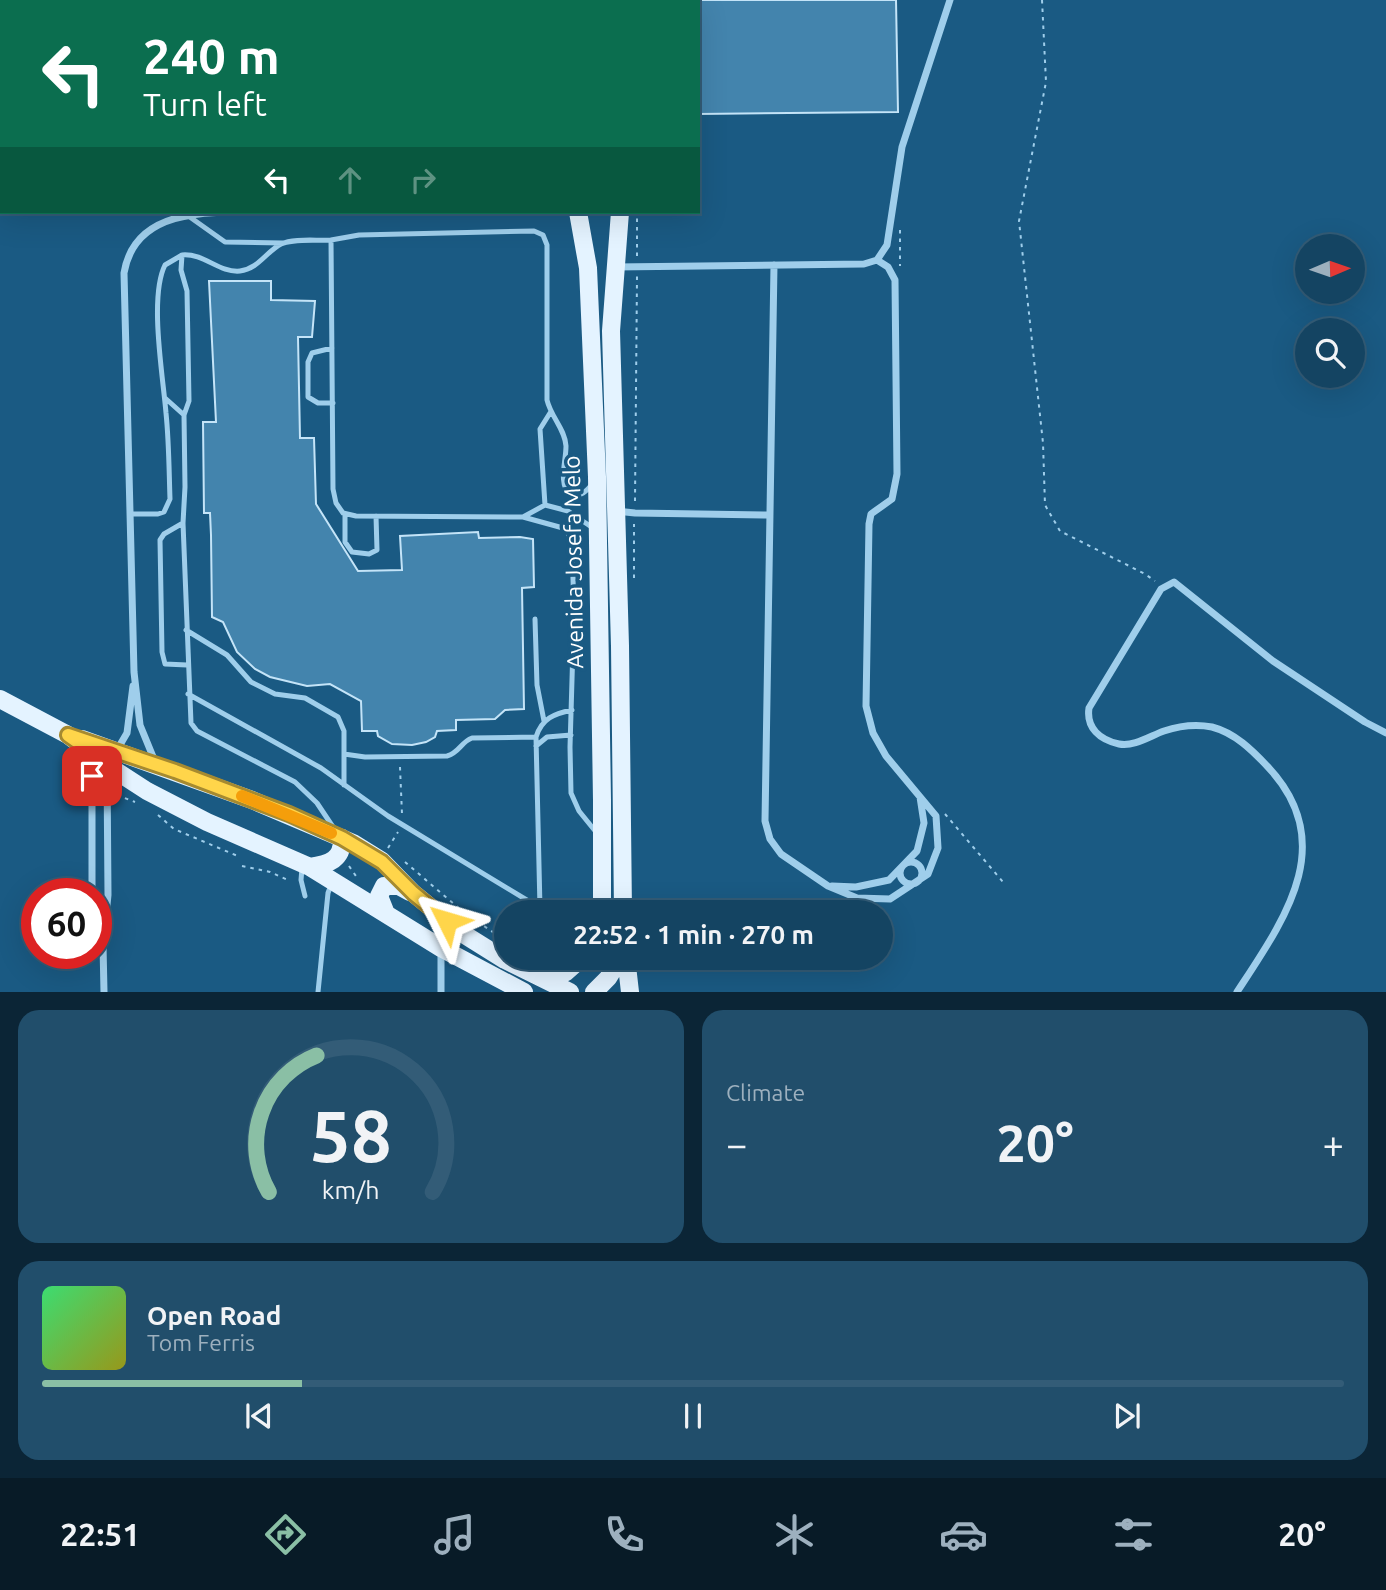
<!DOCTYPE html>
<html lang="en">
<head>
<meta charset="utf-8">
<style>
  :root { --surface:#144462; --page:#214e6b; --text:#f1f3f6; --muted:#9db0be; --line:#335c77; --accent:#8abfa5 }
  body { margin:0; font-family:Ubuntu,sans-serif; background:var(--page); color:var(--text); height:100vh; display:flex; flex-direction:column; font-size:26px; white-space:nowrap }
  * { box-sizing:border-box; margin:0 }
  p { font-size:23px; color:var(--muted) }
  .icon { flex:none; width:38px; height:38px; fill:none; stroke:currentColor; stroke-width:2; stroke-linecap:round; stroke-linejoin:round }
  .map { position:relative; height:992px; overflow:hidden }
  .panel { display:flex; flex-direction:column; gap:18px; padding:18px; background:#0b2536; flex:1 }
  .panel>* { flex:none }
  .top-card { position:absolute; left:0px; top:0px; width:700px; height:214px; box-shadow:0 7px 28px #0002,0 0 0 2px var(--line); background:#0b6e4f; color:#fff; overflow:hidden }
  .needle { width:46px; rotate:88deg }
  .tools { position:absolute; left:1295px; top:234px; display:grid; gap:14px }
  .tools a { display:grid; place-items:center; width:70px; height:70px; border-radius:50%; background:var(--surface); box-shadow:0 7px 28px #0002,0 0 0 2px var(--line); font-size:35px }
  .speed { position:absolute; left:21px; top:878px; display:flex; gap:14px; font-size:35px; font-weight:700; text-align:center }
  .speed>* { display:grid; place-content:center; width:91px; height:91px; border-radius:50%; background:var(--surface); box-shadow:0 7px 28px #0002,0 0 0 2px var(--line); line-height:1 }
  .speed .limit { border:10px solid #d22; background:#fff; color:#111 }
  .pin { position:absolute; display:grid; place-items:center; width:60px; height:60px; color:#fff; margin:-30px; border-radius:14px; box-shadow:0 4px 10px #0006 }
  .me { position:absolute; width:77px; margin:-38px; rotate:310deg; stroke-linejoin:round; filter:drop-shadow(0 0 5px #0008) }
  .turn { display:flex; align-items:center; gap:24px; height:147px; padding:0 28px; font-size:32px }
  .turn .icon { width:91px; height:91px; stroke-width:2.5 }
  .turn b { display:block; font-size:49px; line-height:60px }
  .lanes { display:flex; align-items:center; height:66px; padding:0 28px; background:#0003; justify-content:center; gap:35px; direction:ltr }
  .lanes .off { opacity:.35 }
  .big { font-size:52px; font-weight:600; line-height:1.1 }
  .panel .tile { flex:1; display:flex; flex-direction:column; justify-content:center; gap:10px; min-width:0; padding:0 24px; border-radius:21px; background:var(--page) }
  .panel .dial { align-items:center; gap:0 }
  .dial svg { height:182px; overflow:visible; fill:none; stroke:var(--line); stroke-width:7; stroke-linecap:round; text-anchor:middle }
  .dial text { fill:var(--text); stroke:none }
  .song { display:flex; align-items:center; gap:21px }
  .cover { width:84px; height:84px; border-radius:10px; background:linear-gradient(135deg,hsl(140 70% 55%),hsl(60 70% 35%)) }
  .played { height:7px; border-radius:4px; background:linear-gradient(90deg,var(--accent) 20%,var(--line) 20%) }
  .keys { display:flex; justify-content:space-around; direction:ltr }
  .heat { display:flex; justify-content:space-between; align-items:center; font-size:38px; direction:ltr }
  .panel .tiles { flex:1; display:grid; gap:18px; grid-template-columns:1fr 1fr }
  .tile:last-child { grid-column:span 2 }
  .trip { position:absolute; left:494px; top:900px; width:399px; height:70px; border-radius:35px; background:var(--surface); box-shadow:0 7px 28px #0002,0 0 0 2px var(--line); font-weight:600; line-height:70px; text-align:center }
  .tabs { display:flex; height:112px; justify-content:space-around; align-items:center; background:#081b27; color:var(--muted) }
  .tabs .icon { width:49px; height:49px }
  .tabs .active { color:var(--accent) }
  .tabs b { font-size:32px; color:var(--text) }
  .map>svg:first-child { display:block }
  .building { fill:#4384ad; stroke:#c4e4f8; stroke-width:2 }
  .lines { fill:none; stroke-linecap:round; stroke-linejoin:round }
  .path { stroke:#9fceeb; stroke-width:2; stroke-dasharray:3.5 5; stroke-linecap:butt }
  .service { stroke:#9fceeb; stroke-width:5 }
  .minor { stroke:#9fceeb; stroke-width:7 }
  .primary { stroke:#e4f3ff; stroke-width:18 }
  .route-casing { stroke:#a68a30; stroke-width:18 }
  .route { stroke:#ffd54a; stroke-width:12 }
  .slow { stroke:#f59e0b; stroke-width:12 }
  .labels { text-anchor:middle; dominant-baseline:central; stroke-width:7; stroke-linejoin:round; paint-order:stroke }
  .street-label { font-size:23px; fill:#fff; stroke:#1a5a83 }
</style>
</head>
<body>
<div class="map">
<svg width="1386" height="992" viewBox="0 0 1386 992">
  <rect width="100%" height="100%" fill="#1a5a83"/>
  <path class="building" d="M698,0H896L898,112L698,114Z
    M209,281H271V300L315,301L312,337H298L300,438H314L316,504L358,571L402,570L400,536L478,532L479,538L520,537L533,539L534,587L522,588L524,709L505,710L495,719L456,720V730L437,731L435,737L426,742L412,745L392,744L378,736L377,731H362L361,701L330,684L307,686L270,677L255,669L237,652L223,622L212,617L211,535L210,513H204L203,422H216Z"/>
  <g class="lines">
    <path class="path" d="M1042,0L1046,82L1019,221L1043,443L1045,505L1060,531L1145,574L1155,581
      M900,230V266
      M637,256V212
      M635,501L637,276
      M634,578V524
      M400,767L402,814
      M117,795L135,802
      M945,814L1003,882
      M158,815L174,829L240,857
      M388,848L398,832
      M405,862L462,911L506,941
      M242,866L270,872L290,881
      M349,866L358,879
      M536,957L550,964"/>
    <path class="service" d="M657,0V2
      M187,215L225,242L283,243
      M331,240L359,235L534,231L543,235L547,245V400C551,417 565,429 566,446C566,462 558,483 570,495C582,496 586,492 593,483
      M332,348L312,353L308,362V397L318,403H333
      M165,398L184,415
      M545,505L540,429L550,413
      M132,514H158L164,512L170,499C169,471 169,442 166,413C163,376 149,297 165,265L182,255
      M345,514V542L352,552L369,554L377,550L376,516
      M523,517L563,528L568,533L572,545L574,612L570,747L571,793L579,811L596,832
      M183,523L164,534L160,540L162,652L165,664L187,665
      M535,619L537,685L544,721
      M186,630L227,655L251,682L275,694L305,698L338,717L344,731V785
      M188,694L321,768L388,816L540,908
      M536,746L547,737L571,735
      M344,754L365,757L447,756C459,753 461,742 472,738L536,737
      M333,827L317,803L295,782L197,731L191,723L183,523L185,487L184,415L189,401L187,291L181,270L182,255C204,253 219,273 240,271C258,269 266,252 281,244C294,238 317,241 331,240L333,489L336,503L343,513L356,516L523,517L545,505L568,511L593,528
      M302,868L301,880L305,896
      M540,908L536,737C542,718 554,714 572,710
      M318,992L328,893L331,885"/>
    <path class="minor" d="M354,0V2
      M572,2L573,0
      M774,265L765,821L770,839L781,854L828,886L857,898L890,899L928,874L938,848L936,816L886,756L873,733L866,706L869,524L871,514L892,499L897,474L895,280L888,267L877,260
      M615,267L864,264L877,260L887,245L902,147L950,0
      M616,511L635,513L769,515
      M117,750L127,733L133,686
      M92,757V894
      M156,764L140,725L134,672L124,273C137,196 237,215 295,212
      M900 873a11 11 0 1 1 22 0a11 11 0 1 1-22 0Z
      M832,886L856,887L889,880L917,851L924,823L920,797
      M96,913L102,938
      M441,949V992
      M104,992L103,945L108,895L107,768
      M1237,992C1284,920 1340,844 1268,767C1252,750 1235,733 1212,727C1196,724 1179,726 1164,731C1150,736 1134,747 1119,744C1100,740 1086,728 1089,708L1161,589L1174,582L1273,661L1365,722L1386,733"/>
    <path class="primary" d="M632,0V2
      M592,2V0
      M578,212L588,268L597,477L602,800V912
      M620,212L611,331L620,646L623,912
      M0,699L68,735L113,769L147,791L207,822L310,867L441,948L524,992
      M82,739L252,800L353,843L382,861L413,893L465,935L505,960L570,992
      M310,867C329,864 343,860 342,838
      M385,911L379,896L384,886H399L410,892
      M626,957L630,992
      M549,981L566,972L583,957
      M594,992L608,978L621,957"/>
  </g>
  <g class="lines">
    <defs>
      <path id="route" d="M92,776V752L68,735L175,771L289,814L342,838L382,862L413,893L447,921"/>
    </defs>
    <use href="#route" class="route-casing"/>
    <use href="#route" class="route"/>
    <path class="slow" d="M242,796L331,833"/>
  </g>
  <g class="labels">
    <g class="street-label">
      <text transform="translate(573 562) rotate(-91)">Avenida Josefa Melo</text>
    </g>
  </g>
</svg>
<div class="tools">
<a><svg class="needle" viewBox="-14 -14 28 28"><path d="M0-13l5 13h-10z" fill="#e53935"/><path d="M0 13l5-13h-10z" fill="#9db0be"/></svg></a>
<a><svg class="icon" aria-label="search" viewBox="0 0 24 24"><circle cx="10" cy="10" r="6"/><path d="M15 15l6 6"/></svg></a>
</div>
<div class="speed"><div class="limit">60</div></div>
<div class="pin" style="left:92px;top:776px;background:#d93025"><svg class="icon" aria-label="arrive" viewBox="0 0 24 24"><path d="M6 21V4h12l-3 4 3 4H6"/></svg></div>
<svg class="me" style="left:447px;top:921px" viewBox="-20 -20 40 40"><path d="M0-17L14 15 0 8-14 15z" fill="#ffd54a" stroke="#fff" stroke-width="4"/></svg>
<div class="trip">22:52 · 1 min · 270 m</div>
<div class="top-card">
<div class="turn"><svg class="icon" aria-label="left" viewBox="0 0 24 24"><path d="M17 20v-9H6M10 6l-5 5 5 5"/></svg><div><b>240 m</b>Turn left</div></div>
<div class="lanes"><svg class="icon" aria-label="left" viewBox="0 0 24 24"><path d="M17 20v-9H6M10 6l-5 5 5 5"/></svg><svg class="icon off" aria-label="ahead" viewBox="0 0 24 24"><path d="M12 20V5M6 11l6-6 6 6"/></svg><svg class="icon off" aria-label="right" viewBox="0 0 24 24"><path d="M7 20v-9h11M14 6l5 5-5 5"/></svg></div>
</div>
</div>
<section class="panel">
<div class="tiles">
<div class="tile dial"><svg viewBox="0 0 100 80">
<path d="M14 69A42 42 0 1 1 86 69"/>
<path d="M14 69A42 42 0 0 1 35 9" stroke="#8abfa5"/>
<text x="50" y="56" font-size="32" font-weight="700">58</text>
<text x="50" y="72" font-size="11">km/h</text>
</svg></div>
<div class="tile"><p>Climate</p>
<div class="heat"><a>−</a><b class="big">20°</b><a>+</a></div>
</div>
<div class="tile">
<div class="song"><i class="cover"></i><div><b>Open Road</b><p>Tom Ferris</p></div></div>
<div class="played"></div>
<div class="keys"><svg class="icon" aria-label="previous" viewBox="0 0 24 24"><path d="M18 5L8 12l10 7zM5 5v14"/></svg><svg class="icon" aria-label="pause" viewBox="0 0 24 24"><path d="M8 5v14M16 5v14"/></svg><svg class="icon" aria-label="next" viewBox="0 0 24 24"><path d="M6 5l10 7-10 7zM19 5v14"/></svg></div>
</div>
</div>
</section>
<nav class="tabs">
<b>22:51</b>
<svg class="icon active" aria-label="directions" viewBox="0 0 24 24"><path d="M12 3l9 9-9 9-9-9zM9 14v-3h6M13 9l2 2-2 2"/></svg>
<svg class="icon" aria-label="music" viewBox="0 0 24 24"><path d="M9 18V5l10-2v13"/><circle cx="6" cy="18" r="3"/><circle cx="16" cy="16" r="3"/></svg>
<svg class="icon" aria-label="phone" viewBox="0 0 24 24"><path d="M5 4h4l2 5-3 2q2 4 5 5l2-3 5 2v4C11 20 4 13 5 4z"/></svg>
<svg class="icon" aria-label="climate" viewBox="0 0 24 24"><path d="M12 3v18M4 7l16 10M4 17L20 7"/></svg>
<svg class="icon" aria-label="car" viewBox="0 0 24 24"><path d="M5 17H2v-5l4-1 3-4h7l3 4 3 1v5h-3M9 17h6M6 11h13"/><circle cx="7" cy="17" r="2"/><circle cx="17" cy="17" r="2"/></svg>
<svg class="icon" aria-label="filters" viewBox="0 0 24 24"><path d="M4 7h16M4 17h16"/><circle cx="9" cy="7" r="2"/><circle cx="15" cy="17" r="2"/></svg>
<b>20°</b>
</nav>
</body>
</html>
